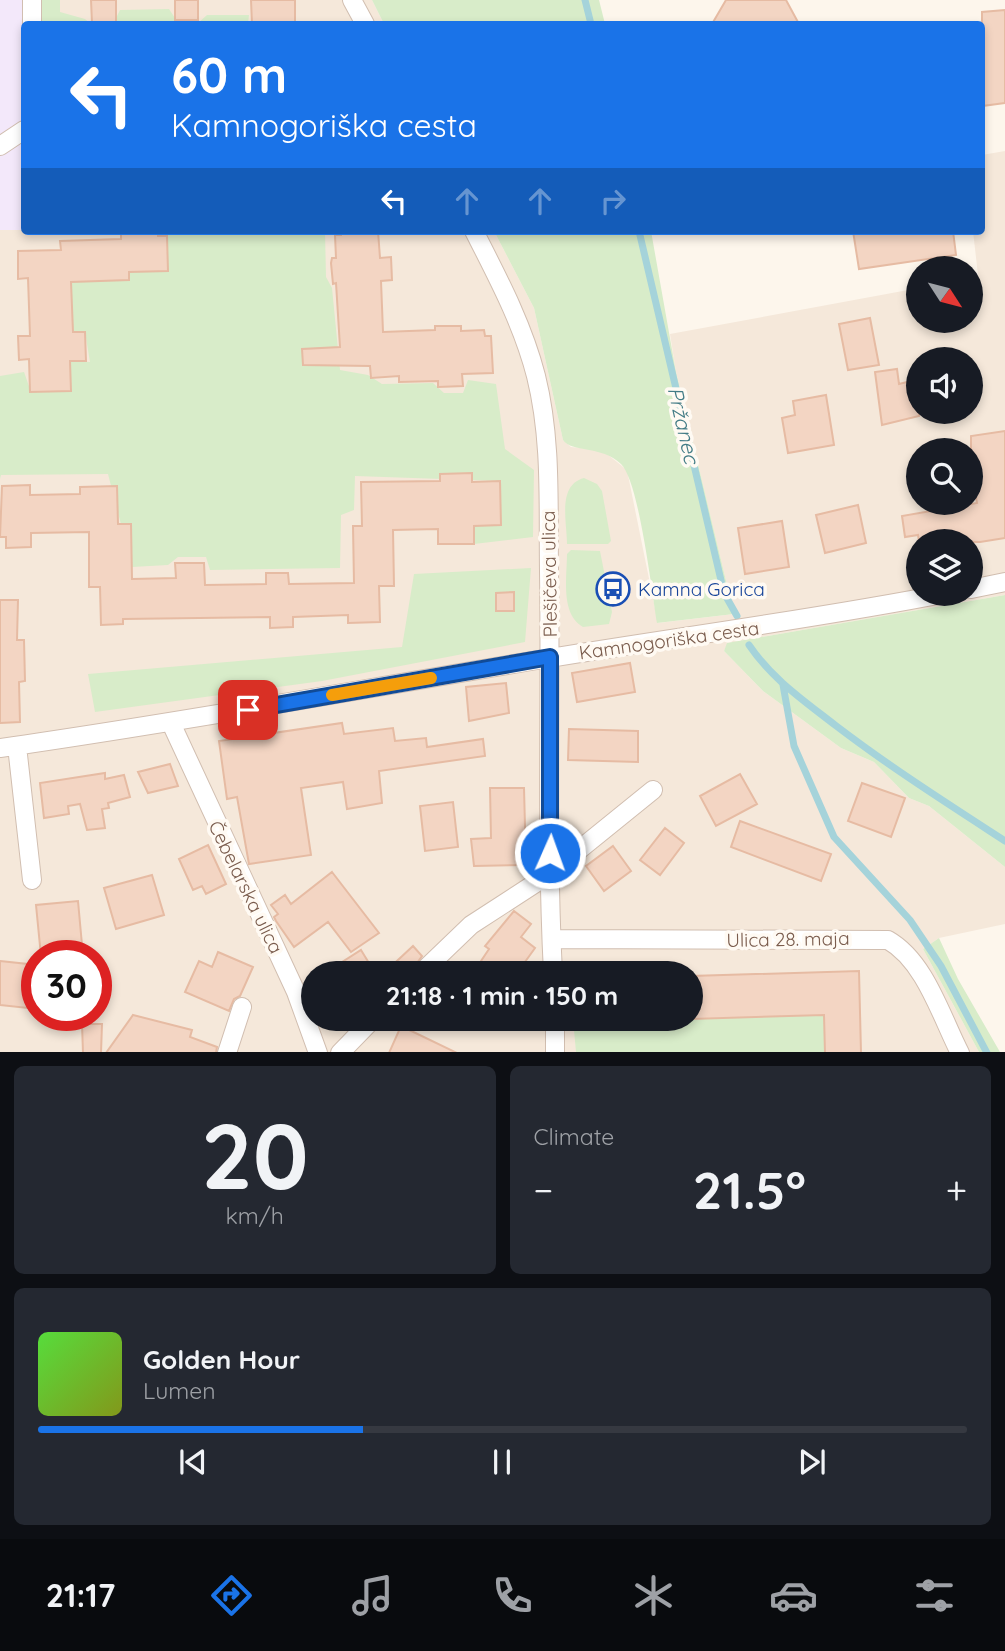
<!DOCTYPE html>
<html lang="en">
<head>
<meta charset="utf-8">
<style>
  :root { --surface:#171b24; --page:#242831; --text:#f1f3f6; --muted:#9ea1a6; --line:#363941; --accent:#1a73e8 }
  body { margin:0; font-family:Quicksand,sans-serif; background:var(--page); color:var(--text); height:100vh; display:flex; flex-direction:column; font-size:26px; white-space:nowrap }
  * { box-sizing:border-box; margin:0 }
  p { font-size:23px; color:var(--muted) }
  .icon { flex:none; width:38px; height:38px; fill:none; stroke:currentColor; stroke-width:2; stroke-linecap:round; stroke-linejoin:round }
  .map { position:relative; height:1052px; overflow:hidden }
  .side { display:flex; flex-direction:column; gap:14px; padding:14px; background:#0d0f14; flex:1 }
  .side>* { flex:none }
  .banner { position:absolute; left:21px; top:21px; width:964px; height:214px; border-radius:7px; box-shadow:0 4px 10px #0003; background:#1a73e8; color:#fff; overflow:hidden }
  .needle { width:46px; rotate:126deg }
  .controls { position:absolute; left:906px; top:256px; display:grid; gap:14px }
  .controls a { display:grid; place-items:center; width:77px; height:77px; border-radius:50%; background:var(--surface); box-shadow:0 4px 10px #0003; font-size:35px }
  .speed { position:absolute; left:21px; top:940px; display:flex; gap:14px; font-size:35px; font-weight:700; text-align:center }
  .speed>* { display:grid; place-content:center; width:91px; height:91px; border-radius:50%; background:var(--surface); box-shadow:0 4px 10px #0003; line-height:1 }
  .speed .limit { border:10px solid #d22; background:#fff; color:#111 }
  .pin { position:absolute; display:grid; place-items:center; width:60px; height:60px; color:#fff; margin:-30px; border-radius:14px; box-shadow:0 4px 10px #0006 }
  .me { position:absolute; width:77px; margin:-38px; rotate:2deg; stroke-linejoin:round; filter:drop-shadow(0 0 5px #0008) }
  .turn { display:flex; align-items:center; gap:24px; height:147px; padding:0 35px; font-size:32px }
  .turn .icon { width:91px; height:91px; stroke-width:2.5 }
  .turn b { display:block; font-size:49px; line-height:60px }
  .lanes { display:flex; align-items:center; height:66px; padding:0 35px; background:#0003; justify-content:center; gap:35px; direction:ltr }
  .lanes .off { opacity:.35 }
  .big { font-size:52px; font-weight:700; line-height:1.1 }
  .side .widget { flex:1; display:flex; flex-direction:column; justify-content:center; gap:10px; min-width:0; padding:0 24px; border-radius:10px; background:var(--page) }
  .side .dial { align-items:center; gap:0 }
  .dial b { font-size:91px; line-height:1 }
  .song { display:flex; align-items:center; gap:21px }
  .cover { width:84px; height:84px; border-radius:10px; background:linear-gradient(135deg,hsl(110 70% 55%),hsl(70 70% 35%)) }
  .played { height:7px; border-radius:4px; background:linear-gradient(90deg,var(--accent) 35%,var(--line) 35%) }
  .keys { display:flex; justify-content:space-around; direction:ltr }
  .heat { display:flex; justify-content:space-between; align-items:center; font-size:38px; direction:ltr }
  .side .tiles { flex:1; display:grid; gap:14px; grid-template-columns:1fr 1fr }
  .widget:last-child { grid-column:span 2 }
  .trip { position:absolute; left:301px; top:961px; width:402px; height:70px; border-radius:35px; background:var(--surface); box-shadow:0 4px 10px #0003; font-weight:700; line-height:70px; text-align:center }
  .dock { display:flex; height:112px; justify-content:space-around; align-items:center; background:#090b0e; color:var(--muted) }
  .dock .icon { width:49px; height:49px }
  .dock .current { color:var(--accent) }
  .dock b { font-size:32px; color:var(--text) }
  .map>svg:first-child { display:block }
  .residential { fill:#f5e8da; fill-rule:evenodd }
  .education { fill:#f3e8fa }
  .green { fill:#d8ecc9 }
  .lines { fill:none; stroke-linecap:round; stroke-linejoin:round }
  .stream { stroke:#a5d3da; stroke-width:7 }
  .building { fill:#f3d5c3; stroke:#e6bba3; stroke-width:2 }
  .street-casing { stroke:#d1beb0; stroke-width:20 }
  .street { stroke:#fff; stroke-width:18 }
  .route-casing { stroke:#114b97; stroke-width:18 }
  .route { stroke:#1a73e8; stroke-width:12 }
  .slow { stroke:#f59e0b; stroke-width:12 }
  .labels { text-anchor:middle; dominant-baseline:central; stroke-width:7; stroke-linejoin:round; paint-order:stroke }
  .street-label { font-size:19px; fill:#7a5c4d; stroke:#fffaf3 }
  .transit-label { font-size:19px; fill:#164399; stroke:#fffaf3; text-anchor:start }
  .water-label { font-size:21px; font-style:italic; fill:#437c86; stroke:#fffaf3 }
</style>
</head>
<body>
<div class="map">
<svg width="1005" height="1053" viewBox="0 0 1005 1053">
  <rect width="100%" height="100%" fill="#fdf6ec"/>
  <path class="residential" d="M0,0H372L384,24H24V231H494L534,308L563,440L571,447L602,450L627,470L658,623L734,614L676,372L670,334L919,288V320H971V277L978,275L973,231H982V155L1005,151V595L728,643L724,651L763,691L841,748L874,762L909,798L929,806L1005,867V924L939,938L923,949L979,1052L0,1053ZM919,359H971V411H919ZM919,450H971V502H919ZM919,541H971V593H919ZM37,956H96V1015H37ZM313,973H691V1018H313Z"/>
  <path class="education" d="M0,0H23L24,230H0Z"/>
  <path class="green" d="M41,0H60V12L85,19L91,24H42Z
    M372,0H599L605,24H384Z
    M169,9L179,24H113L120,10Z
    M207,15H249L248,24H197Z
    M158,231H325L326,277L332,288L340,370L368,375L382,384L433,383L444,393H463L468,380L496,384L505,449L534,470L533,537L474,544V526L501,525L500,481L355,476L354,510L341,515L340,568L210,570L206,557H178L168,565L132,567L108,474L1,475L0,479V376L24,372L31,392L70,391V361L90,362L85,332H72L71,282L129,280V272L167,236H158Z
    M494,231H651L676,372L734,614L657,623C652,593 639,481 621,464C601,445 572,453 563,440L534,308Z
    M584,478L597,484L602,491L611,541L608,544H567C567,522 557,485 584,478Z
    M571,550L600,551L612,612L609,624L583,627C560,614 567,577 567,554Z
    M531,568L525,642L322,681L95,712L88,674L402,647L414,574Z
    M1005,595V867L929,806L909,798L874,762L841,748L763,691L724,651L727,643Z
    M939,938L958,979L1000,1052H979L923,949Z
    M824,1015L825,1052H576L573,1019L636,1018L638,1021Z"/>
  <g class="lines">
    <path class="stream" d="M585,0L591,24
      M639,231L724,593L737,616
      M749,645C772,679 803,700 835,725C890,767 948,804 1005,841
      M783,685L794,746L834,837L910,920L941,966L987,1053"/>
  </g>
  <path class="building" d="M91,0H116V23H92Z
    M175,0H198V20H175Z
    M251,0H295V24H252Z
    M726,0H786L799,24H712Z
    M1005,10V103L982,106V12Z
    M121,231H158V236H167L168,271L129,272V280L71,282L73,332H85L86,361H70L71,391L30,392L29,359L19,360L18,336H30L28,278L18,279V251L61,250L60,241L121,239Z
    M341,231H378L380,258L391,257L392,280L381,281L383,332L435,330V326H461V331L484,330L485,336H491L493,373L462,374L463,386L438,387V381L399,382V376L371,378L370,366L303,365L302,349L340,347L336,283L333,284L331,263L332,258H336L335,235H341Z
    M853,231H953L956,255L859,269Z
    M870,318L879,365L848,370L839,324Z
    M897,369L899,384L919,379V416L882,425L875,372Z
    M826,395L834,445L788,453L782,418L795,415L793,401Z
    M1005,431V538L980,542L919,541L918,535L905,537L902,516L977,503L971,467V436Z
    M472,473V482L500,481L501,525L474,526V544H438V529L393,530L394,586H379L380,622L348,623V615L293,617V627L270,628V617L123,619V624L101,625L100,587H89V532L31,533V547L6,548V537H0L2,486L30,485V495L80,494V487L117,486L118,524H131L132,579L176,578L175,563H204L205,585L266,584V573H288L289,584L354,583L353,526H362L361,482L440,481V474Z
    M858,505L866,543L825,553L816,515Z
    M782,521L789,567L745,574L738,528Z
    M514,592V611H496V593Z
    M0,600H18L17,640H24L25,681L19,682L20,722L0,723Z
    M630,663L635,692L577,702L572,673Z
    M506,683L509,713L469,721L466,687Z
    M342,723L344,734L393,728L395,741L426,738L427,747L483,739L485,756L379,771L382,803L347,809L343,782L301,788L311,855L249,864L237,797L227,799L219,741Z
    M569,729L638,731V762L568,760Z
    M170,764L178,786L148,793L138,772Z
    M105,773V779L124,775L130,797L108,803L109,808L102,809L105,828L87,830L80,804L68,806L69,814L44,818L40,783Z
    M740,774L757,804L716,826L700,796Z
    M862,783L905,798L891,837L848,821Z
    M490,788H524L526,865L474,866L471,839L491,838Z
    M453,802L458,847L425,851L420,806Z
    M740,821L831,854L821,881L731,847Z
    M665,828L684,843L660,875L640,860Z
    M208,845L226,884L206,894L202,886L193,890L179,859Z
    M613,846L631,871L604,891L586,866Z
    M332,872L379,933L351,952L328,922L294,947L276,921L274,917L278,914L271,905L285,895L291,904Z
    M152,875L164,915L116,929L104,888Z
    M78,901L83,956H41L36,905Z
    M514,911L531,924L521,937L535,948L517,973H473L489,949L485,946Z
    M413,946L422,956L410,973H384Z
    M361,950L375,973H325Z
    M218,952L253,967L240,996L234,999L229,1011L185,992L199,961L212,967Z
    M0,961L37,965V1009L0,1005Z
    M859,971L861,1053H825L824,1015L691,1019V976Z
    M133,1015L192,1030L190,1037L217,1047L216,1053H106Z
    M82,1024H102L101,1053H83Z
    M401,1026L457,1053H389Z"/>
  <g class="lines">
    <defs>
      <path id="street" d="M32,0V24
        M352,0L365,24
        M0,146L24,130
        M474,231C498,278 523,325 536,376C552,440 548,506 549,571C551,705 546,839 553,973
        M971,589L1005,582
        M171,723L296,992L318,1053
        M17,746L32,880
        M0,748C184,722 366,688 550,658C682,636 816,619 948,593
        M552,939L888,940C925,961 941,1016 960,1053
        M421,973L471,925L548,875L653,790
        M555,1018V1053
        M227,1053L242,1007
        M340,1053L374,1018"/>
    </defs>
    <use href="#street" class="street-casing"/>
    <use href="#street" class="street"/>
  </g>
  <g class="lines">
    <defs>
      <path id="route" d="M248,710L550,657V853"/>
    </defs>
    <use href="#route" class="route-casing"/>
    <use href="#route" class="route"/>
    <path class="slow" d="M332,695L431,678"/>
  </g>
  <defs>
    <symbol id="bus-ring" viewBox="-11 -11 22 22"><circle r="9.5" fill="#fffaf3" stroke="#1a4fb4" stroke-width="1.5"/><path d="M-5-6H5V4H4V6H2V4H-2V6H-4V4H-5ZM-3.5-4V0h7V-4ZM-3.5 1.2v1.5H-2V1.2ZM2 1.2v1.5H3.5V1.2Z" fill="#1a4fb4"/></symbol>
  </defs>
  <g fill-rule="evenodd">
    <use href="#bus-ring" x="594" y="570" width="38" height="38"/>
  </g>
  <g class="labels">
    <g class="street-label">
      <text transform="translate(549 574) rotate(-91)">Plešičeva ulica</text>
      <text transform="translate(669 640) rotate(-8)">Kamnogoriška cesta</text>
      <text transform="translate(246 887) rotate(64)">Čebelarska ulica</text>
      <text transform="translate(788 939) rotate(-1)">Ulica 28. maja</text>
    </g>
    <g class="transit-label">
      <text x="638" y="589">Kamna Gorica</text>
    </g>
    <g class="water-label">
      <text transform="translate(684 425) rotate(77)">Pržanec</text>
    </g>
  </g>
</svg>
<div class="controls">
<a><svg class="needle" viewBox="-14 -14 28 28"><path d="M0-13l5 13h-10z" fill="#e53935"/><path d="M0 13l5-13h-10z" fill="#9ea1a6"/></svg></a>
<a><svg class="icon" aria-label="sound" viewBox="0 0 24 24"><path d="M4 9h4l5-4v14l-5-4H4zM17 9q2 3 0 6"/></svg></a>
<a><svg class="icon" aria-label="search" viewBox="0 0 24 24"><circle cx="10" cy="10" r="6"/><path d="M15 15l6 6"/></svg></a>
<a><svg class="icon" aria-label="layers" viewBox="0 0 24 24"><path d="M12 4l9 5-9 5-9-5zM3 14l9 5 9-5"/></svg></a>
</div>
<div class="speed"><div class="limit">30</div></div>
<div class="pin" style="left:248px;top:710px;background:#d93025"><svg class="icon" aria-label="arrive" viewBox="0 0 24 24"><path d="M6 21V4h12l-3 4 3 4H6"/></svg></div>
<svg class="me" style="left:550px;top:853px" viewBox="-20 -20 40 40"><circle r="17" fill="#1a73e8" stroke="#fff" stroke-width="3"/><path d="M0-11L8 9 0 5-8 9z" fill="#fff"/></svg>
<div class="trip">21:18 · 1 min · 150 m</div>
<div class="banner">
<div class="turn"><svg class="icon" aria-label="left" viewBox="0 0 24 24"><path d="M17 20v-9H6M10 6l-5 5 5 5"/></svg><div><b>60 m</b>Kamnogoriška cesta</div></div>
<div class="lanes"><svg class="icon" aria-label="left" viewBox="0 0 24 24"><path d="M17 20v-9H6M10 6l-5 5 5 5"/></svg><svg class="icon off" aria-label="ahead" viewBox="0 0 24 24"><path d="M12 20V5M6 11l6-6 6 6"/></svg><svg class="icon off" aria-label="ahead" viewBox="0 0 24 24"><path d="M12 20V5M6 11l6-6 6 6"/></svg><svg class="icon off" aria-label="right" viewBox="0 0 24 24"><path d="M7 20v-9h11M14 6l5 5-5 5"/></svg></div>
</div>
</div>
<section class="side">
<div class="tiles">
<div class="widget dial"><b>20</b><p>km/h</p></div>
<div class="widget"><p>Climate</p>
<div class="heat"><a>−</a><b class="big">21.5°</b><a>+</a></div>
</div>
<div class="widget">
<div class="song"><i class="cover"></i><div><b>Golden Hour</b><p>Lumen</p></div></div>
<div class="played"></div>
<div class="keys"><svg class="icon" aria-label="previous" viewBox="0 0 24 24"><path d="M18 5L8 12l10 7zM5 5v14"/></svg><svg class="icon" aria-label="pause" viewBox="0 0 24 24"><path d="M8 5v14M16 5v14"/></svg><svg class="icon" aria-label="next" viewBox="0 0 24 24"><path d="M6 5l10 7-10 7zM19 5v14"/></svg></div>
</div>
</div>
</section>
<nav class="dock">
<b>21:17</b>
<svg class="icon current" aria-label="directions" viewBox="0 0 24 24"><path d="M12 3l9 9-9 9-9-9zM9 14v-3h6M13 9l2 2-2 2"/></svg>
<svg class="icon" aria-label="music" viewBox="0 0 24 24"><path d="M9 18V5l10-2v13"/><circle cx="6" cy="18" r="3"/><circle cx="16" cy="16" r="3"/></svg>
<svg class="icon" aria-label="phone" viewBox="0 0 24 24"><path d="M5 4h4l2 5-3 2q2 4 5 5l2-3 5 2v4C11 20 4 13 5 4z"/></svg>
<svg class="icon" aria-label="climate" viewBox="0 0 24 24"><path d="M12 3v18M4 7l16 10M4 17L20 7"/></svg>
<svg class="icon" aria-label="car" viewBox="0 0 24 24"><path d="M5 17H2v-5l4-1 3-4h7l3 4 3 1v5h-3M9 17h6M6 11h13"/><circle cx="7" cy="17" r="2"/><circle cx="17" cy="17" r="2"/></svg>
<svg class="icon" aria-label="filters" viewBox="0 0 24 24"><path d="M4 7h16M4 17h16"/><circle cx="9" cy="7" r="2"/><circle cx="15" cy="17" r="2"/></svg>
</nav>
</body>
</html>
